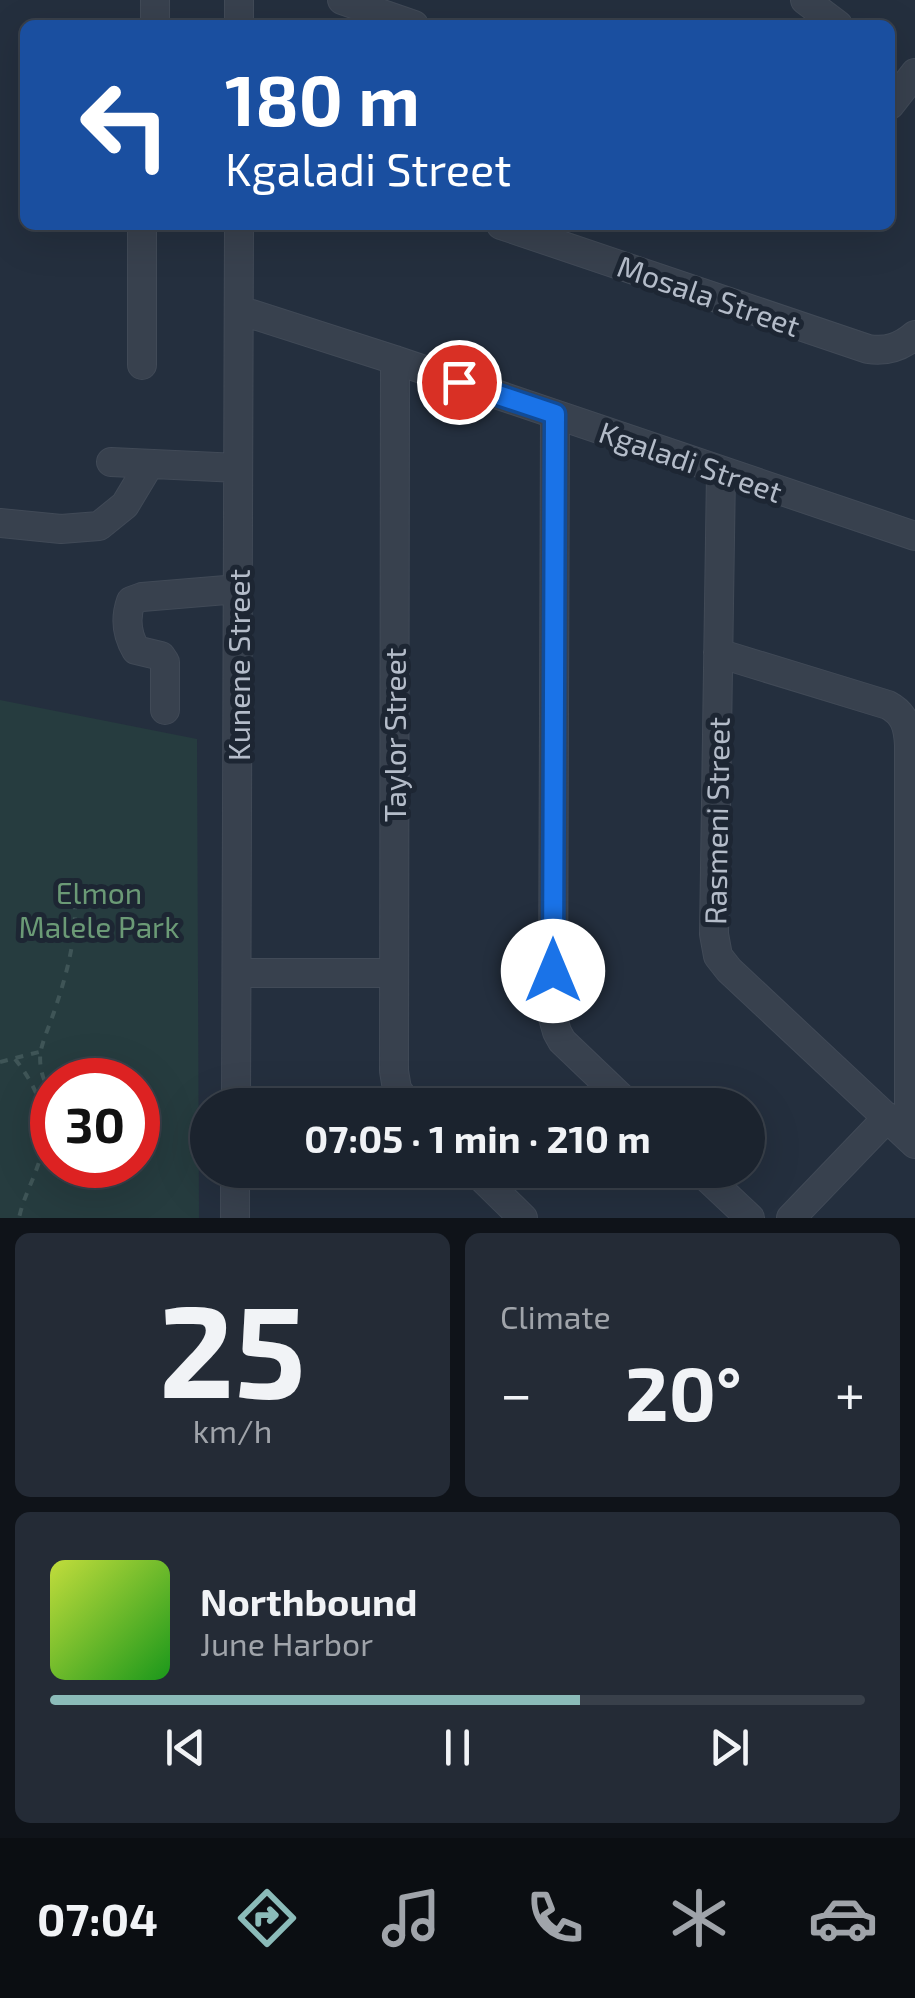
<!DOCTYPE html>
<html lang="en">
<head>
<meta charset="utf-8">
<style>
  :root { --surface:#1b232e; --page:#242b36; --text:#f1f3f6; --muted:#a0a4aa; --line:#39404a; --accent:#8bbbb9 }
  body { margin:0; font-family:"Exo 2",sans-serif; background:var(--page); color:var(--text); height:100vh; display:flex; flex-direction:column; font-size:38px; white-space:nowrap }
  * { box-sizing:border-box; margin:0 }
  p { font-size:32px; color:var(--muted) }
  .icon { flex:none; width:55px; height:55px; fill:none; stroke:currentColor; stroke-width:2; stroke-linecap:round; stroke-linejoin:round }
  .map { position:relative; height:1218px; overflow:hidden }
  .drawer { display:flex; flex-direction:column; gap:15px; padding:15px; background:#0f1319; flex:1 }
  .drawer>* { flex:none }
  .guide { position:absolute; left:20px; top:20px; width:875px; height:210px; border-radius:15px; box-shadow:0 10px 40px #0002,0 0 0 2px var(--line); background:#1a4fa0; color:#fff; overflow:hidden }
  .speed { position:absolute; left:30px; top:1058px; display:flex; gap:20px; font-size:50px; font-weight:700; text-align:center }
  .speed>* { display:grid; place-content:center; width:130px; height:130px; border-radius:50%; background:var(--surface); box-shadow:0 10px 40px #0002,0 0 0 2px var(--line); line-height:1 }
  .speed .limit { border:15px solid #d22; background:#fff; color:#111 }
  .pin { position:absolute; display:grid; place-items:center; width:85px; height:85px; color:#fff; margin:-42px; border:5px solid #fff; border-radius:50%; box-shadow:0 2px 10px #0007 }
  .me { position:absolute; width:110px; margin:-55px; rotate:0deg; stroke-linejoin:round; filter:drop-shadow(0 0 8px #0008) }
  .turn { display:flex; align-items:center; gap:35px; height:210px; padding:0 40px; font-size:45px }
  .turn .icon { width:130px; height:130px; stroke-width:2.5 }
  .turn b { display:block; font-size:70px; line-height:85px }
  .big { font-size:75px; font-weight:700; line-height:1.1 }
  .drawer .tile { flex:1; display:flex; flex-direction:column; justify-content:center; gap:15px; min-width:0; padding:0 35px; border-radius:15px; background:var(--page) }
  .drawer .dial { align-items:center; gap:0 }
  .dial b { font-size:130px; line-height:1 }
  .song { display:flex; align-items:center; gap:30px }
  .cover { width:120px; height:120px; border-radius:15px; background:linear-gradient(135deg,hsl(70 70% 55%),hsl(120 70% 35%)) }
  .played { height:10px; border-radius:5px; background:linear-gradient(90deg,var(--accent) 65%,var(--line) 65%) }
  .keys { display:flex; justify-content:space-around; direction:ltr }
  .heat { display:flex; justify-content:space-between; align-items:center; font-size:55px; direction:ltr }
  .drawer .tiles { flex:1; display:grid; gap:15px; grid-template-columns:1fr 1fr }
  .tile:last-child { grid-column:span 2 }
  .trip { position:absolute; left:190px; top:1088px; width:575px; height:100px; border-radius:50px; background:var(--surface); box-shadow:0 10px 40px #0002,0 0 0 2px var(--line); font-weight:700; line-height:100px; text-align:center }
  .tab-bar { display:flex; height:160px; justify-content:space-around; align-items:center; background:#0b0e12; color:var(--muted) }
  .tab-bar .icon { width:70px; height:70px }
  .tab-bar .selected { color:var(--accent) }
  .tab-bar b { font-size:45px; color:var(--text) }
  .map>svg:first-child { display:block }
  .green { fill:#263c3f; fill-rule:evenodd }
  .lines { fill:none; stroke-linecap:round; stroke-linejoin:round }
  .minor-casing { stroke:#414a57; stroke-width:30 }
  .path { stroke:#3f5557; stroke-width:4; stroke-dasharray:8 8; stroke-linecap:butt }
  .minor { stroke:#38414e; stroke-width:28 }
  .route-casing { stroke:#114b97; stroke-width:25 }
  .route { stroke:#1a73e8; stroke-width:18 }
  .labels { text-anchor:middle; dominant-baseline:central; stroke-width:10; stroke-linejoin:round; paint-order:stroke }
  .street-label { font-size:30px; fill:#b4bcc9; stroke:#1d2633 }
  .park-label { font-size:30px; fill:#6b9a76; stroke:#1d2633 }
</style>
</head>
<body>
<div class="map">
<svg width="915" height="1218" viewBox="0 0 915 1218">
  <rect width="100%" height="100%" fill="#242f3e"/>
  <path class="green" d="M0,700L197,739L199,1218H0ZM52,1080H138V1165H52Z"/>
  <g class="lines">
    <defs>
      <path id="minor" d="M239,0V25
        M342,0L414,25
        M805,0L838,25
        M155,25V0
        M890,105L915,73
        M142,225V365
        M501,225L868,349C887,352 901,347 915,335
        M239,310L395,360L915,536
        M395,360L394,1071L397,1089L408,1105
        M555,415L553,1018L557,1032L562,1041L629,1105
        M111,462L238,468
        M721,472L714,934L718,956L729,970L915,1144
        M0,523L61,529L99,526L125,505L149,465
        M718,653L888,705C905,714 908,727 909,745V1138
        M165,710V662L161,656L136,650C127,635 125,618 131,601L142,597L238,589
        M237,973H394
        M236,1105L239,225
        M474,1170L523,1218
        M699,1170L750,1218
        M235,1218V1170
        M791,1218L888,1117"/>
    </defs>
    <use href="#minor" class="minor-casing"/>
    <path class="path" d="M15,1059C40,1091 53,1124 38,1165C32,1183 23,1199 19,1218
      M0,1062L39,1052
      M52,1094C43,1082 38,1065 41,1050C44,1037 50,1024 54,1012C66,977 76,941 75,904"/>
    <use href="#minor" class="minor"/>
  </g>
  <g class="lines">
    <defs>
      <path id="route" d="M459,382L555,414L553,971"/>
    </defs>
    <use href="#route" class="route-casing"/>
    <use href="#route" class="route"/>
  </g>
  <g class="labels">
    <g class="street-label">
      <text transform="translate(709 295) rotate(19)">Mosala Street</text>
      <text transform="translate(691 461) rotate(19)">Kgaladi Street</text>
      <text transform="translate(238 665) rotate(-90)">Kunene Street</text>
      <text transform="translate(394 735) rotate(-90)">Taylor Street</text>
      <text transform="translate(716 821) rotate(-89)">Rasmeni Street</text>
    </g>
    <g class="park-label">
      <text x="99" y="892">Elmon<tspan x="99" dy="34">Malele Park</tspan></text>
    </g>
  </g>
</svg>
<div class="speed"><div class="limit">30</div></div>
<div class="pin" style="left:459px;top:382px;background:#d93025"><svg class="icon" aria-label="arrive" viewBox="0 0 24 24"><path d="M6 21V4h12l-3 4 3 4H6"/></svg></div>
<svg class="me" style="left:553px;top:971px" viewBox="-20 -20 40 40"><circle r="19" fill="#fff"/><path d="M0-13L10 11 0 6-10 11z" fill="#1a73e8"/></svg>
<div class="trip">07:05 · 1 min · 210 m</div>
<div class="guide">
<div class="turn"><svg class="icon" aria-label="left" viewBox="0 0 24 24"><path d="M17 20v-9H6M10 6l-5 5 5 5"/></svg><div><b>180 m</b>Kgaladi Street</div></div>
</div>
</div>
<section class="drawer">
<div class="tiles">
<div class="tile dial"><b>25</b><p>km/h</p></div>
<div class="tile"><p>Climate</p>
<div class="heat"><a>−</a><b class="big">20°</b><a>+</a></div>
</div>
<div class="tile">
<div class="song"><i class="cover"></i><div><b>Northbound</b><p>June Harbor</p></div></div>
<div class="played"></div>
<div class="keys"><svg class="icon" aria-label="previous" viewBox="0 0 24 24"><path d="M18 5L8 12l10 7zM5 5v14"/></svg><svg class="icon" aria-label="pause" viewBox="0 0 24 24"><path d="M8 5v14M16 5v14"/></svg><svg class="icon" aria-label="next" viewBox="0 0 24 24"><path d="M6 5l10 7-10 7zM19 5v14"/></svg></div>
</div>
</div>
</section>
<nav class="tab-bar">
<b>07:04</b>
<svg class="icon selected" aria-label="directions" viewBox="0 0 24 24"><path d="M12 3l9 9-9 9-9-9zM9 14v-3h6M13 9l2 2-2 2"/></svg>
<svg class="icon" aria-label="music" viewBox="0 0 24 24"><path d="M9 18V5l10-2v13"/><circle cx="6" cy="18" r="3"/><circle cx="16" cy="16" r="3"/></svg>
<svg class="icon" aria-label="phone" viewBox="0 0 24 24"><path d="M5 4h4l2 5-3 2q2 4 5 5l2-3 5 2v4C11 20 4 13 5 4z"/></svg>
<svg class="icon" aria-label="climate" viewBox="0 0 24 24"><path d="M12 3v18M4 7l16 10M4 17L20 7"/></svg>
<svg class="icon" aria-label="car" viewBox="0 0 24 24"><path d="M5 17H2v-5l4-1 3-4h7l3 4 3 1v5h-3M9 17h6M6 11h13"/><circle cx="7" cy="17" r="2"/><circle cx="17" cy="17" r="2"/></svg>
</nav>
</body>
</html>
